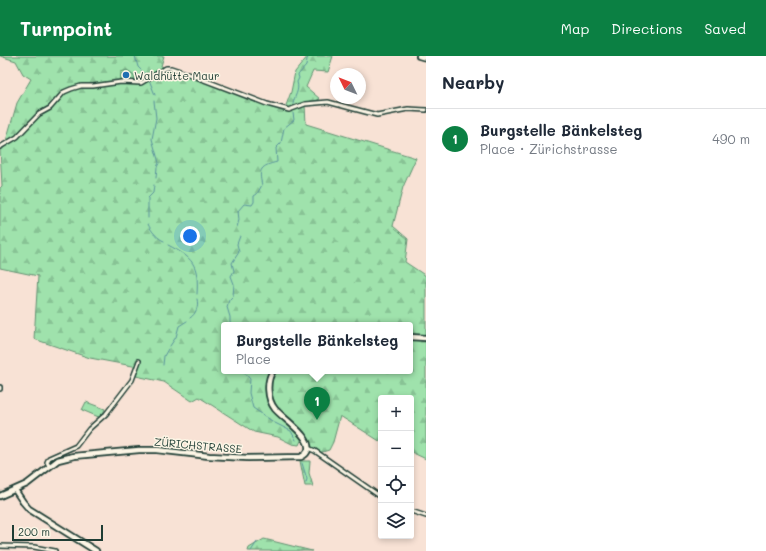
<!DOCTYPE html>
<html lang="en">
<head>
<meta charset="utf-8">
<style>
  :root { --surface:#fff; --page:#f2f2f3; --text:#1f2937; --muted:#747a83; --line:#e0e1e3; --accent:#0b8043 }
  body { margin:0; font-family:Mali,sans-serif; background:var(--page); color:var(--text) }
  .controls { position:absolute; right:12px; bottom:12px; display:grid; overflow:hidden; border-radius:4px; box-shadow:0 2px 6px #0003 }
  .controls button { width:36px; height:36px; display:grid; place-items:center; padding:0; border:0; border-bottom:1px solid var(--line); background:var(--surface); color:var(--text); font:20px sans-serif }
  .compass { position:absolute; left:330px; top:12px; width:36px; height:36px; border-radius:50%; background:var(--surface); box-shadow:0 2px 6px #0003; rotate:313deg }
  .scale { position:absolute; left:12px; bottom:10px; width:91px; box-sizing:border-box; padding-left:4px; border:2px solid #1f3d34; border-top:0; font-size:11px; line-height:14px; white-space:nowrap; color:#1f3d34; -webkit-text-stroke:3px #fcf5e5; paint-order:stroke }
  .you { position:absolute; left:190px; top:180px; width:14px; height:14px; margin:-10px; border:3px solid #fff; border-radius:50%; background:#1a73e8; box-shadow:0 0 0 6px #1a73e833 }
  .badge { display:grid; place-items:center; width:26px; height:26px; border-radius:50%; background:var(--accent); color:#fff; font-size:13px; font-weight:700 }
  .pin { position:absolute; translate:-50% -33px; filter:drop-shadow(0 1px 2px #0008) }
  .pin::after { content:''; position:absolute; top:21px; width:14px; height:12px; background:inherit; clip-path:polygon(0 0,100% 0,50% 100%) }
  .popup { position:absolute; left:221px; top:266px; width:192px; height:52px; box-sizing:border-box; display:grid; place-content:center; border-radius:4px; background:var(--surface); filter:drop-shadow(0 1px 3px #0005); font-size:13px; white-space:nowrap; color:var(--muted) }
  .popup b { font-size:15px; color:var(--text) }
  .popup::after { content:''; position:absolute; left:50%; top:100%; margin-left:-8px; border:8px solid transparent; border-top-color:var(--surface) }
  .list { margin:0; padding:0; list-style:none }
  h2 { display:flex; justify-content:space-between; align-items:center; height:52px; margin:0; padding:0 16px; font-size:17px }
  h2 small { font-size:13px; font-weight:400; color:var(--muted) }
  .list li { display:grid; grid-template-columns:26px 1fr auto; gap:12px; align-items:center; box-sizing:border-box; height:60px; padding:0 16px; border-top:1px solid var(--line) }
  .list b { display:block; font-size:15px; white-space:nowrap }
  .list p { margin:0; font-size:13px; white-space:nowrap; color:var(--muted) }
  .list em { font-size:13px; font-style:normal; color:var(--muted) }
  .icon { flex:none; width:22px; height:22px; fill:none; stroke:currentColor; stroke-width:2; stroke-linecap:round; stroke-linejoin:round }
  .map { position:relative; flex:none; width:426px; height:495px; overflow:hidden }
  header { display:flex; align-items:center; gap:24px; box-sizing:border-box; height:56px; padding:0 20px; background:var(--accent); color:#fff }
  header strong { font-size:19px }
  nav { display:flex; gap:22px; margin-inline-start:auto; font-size:14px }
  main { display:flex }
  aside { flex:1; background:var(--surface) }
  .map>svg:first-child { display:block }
  .grass { fill:url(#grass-dots); stroke:#5f9070 }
  .forest { fill:url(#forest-firs); stroke:#5f9070; fill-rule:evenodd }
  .garden { fill:#9fe2ac; stroke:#5f9070 }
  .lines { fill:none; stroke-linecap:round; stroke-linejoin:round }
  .stream { stroke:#5a939c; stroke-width:1 }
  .street-casing { stroke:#1f3d34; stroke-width:6 }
  .secondary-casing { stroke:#1f3d34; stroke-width:8 }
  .street { stroke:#fcf5e5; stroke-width:3 }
  .secondary { stroke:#fcf5e5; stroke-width:4.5 }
  .poi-dot { fill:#1f6fb2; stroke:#fcf5e5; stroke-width:1.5 }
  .labels { text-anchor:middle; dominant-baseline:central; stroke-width:3; stroke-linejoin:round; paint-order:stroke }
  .poi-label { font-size:11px; fill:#1f3d34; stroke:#fcf5e5; text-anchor:start }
  .street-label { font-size:11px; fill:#1f3d34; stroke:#fcf5e5 }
</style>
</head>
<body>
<header>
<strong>Turnpoint</strong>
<nav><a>Map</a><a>Directions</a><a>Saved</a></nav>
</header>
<main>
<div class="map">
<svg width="426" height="495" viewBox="0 0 426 495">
  <defs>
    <pattern id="grass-dots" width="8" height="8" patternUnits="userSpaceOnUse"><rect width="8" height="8" fill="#9fe2ac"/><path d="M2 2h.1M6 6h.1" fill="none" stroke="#88c395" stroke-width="1.8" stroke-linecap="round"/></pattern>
    <pattern id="forest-firs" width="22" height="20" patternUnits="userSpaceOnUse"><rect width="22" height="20" fill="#9fe2ac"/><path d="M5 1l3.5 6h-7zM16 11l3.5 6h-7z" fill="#88c395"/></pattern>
  </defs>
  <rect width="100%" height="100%" fill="#f8e2d5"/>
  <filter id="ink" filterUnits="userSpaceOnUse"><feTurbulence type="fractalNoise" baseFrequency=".025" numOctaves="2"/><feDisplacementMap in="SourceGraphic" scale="8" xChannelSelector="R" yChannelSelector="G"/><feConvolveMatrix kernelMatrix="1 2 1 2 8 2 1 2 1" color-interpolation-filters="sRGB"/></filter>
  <g filter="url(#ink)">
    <path class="grass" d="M127,14L133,18L137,29L127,27L120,28V16Z"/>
    <g class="forest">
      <path d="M0,0H164L161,10L284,55L291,36L295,16L308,0H333L328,16L313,15L306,31L320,43L305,49L306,68L416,102L403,131L393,170L408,183L405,206L426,220V403L411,396V342H381V386L340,360L333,386L329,394L319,397L313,393L303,380L299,389L292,388L278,381L254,376L199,341L192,345L164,326L136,320L138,311L90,302L34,283L38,220L0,212V132L2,130L0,93L4,92L17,47L31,23L23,18L16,5ZM127,14L133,18L137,29L127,27H120L121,16ZM224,269H410V315H224Z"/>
      <path d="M300,405H310L309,417L313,430H305Z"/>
      <path d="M264,483L312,495H248L249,492Z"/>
    </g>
    <path class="garden" d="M86,346L105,353L101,362L82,354Z"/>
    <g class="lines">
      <g class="stream">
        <path d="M135,0L138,11L147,20"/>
        <path d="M150,26L155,39"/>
        <path d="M154,45L156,62L152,83L159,107L157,111L156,122"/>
        <path d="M293,48C294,40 300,35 297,26L299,22L298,19L306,10L307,3L310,0"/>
        <path d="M148,162V142L153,137L154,129"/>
        <path d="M148,168C151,175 158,183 164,185"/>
        <path d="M237,171L239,164L238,155L244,148L252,149L254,146V140L257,138L262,129C258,113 261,110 277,106L276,92L281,87L284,72L294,64L293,57"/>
        <path d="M168,189C193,202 199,208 197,238"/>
        <path d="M190,262C196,258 199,250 197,243"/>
        <path d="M231,269L230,267V261L227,251L229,244L233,240L234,228L231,220L234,215L232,207L239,196L237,188L240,180"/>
        <path d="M170,290L176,281L179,270L187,265"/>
        <path d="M163,309L164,300L168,293"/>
        <path d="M243,315L250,323L249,337L253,352L275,367L291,375L296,384"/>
        <path d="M302,407L307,423L306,427"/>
        <path d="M251,495L257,486"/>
      </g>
      <g class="street-casing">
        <g id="street">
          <path d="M0,91L17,81L39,58L50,52L64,36L71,33L81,30H93L121,26L141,27L166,12H171L183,16L267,48L289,54L305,48L328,46L377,59L408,53L426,54"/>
          <path d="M0,333V331"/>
          <path d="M308,392L315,395L381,441"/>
          <path d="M49,410L47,406L49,402L76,390L89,373L106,358L132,324L139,305"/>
          <path d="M411,455L426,460"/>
          <path d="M0,490L34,491L55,495"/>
        </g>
      </g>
      <g class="secondary-casing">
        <g id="secondary">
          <path d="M419,0L426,2"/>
          <path d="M410,281L426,282"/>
          <path d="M15,434L23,446L29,453L96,495"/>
          <path d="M0,440L27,428L58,404L74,400L139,394H157L209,400L248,402L301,401C325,389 283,363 275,353C267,343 266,325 273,315"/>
        </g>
      </g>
      <use href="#street" class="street"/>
      <use href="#secondary" class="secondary"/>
    </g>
  </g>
  <circle class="poi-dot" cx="126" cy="19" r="4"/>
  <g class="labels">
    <g class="poi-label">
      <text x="134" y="19">Waldhütte Maur</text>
    </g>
    <g class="street-label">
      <text transform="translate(198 389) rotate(5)">ZÜRICHSTRASSE</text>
    </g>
  </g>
</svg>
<div class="controls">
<button>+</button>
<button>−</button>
<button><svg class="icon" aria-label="locate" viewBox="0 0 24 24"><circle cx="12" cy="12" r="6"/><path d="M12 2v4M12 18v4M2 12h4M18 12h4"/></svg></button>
<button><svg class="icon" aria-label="layers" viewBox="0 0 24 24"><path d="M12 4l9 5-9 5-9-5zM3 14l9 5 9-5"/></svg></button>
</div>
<svg class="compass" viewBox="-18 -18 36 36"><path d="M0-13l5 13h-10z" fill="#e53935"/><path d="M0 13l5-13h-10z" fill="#747a83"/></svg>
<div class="scale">200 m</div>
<div class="you"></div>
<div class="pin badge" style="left:317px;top:364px">1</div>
<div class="popup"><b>Burgstelle Bänkelsteg</b>Place</div>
</div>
<aside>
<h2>Nearby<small></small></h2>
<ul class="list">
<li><span class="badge">1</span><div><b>Burgstelle Bänkelsteg</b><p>Place · Zürichstrasse</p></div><em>490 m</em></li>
</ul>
</aside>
</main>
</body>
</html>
